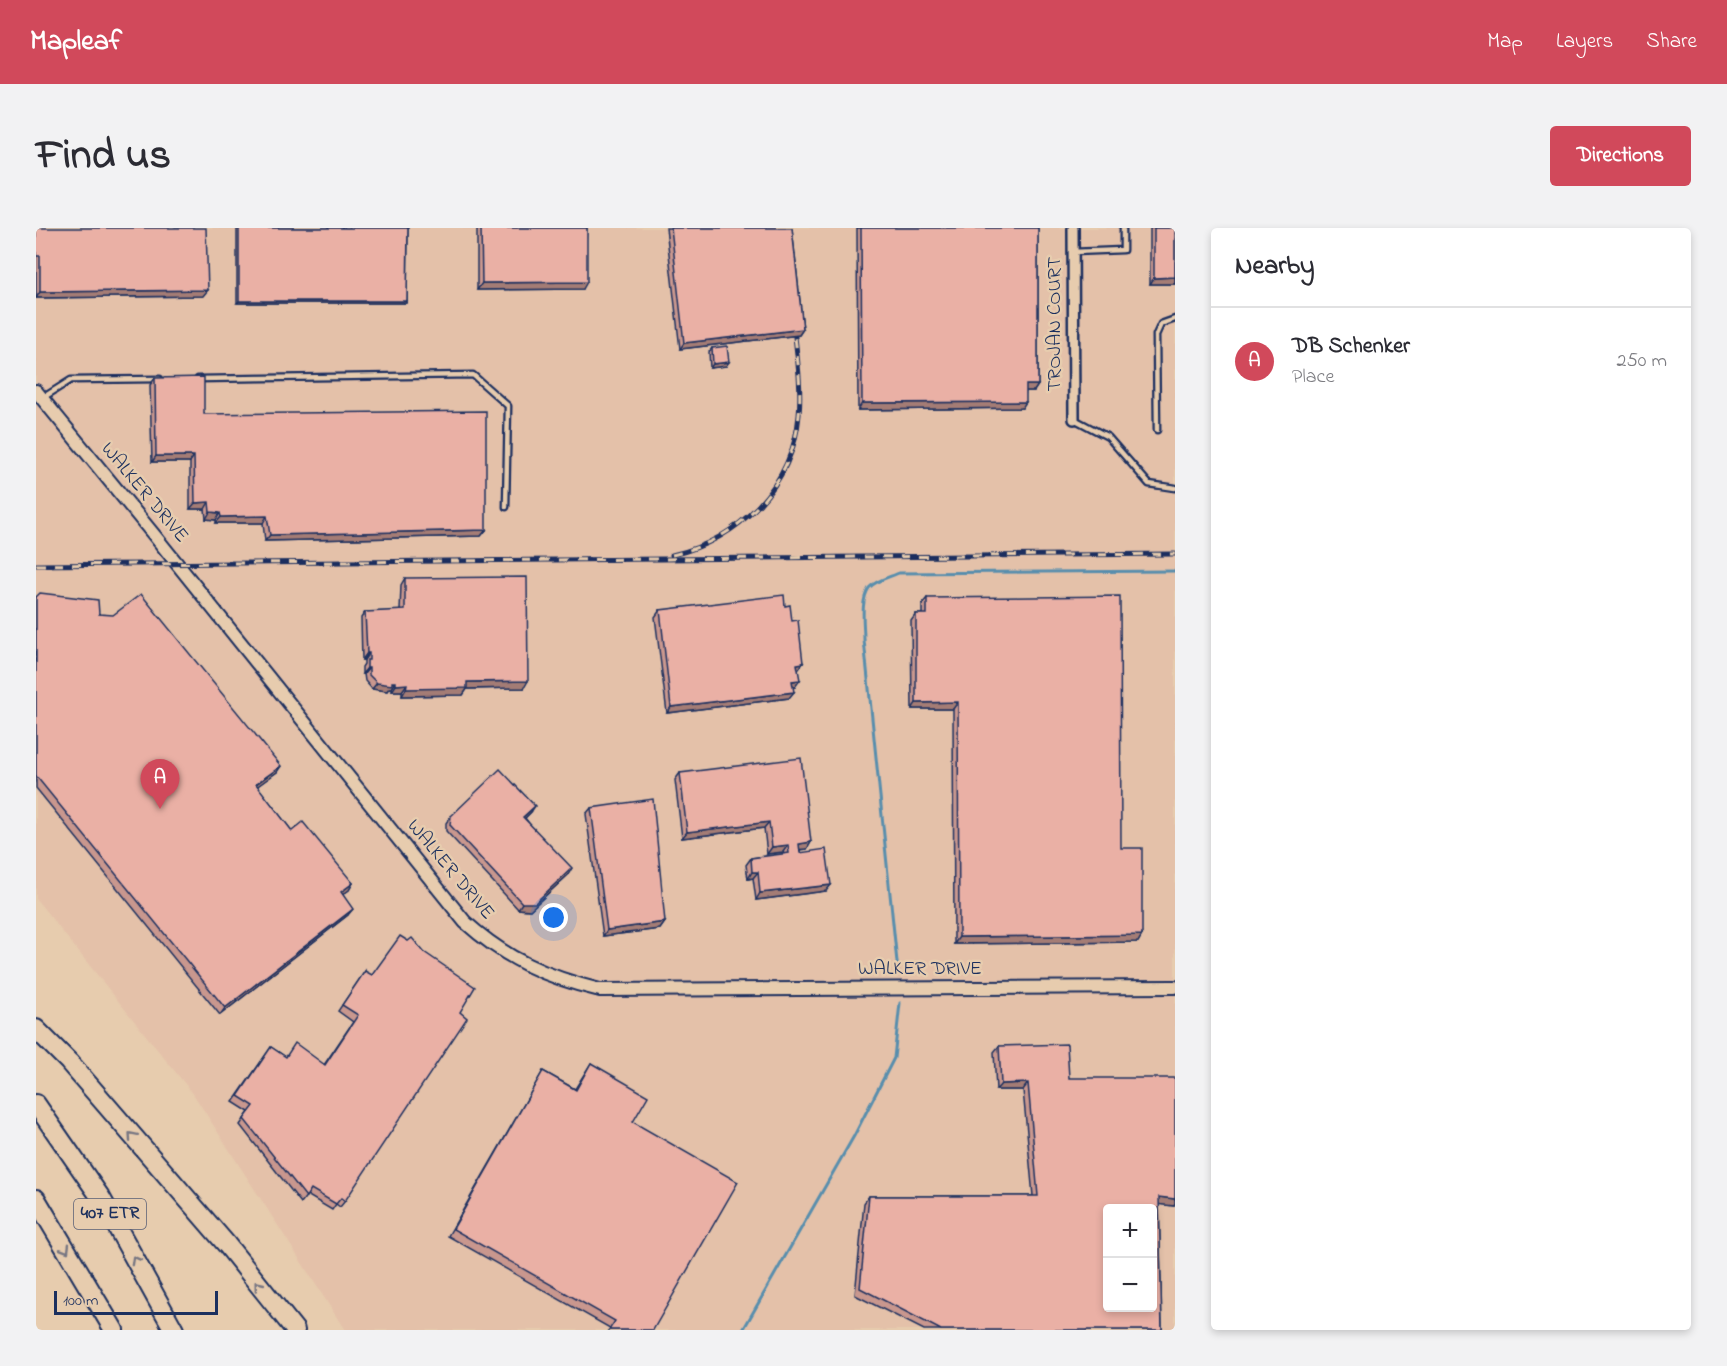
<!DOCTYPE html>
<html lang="en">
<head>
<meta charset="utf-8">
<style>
  :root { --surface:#fff; --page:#f2f2f3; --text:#2b2b33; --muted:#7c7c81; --line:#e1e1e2; --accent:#d1495b }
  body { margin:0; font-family:"Indie Flower",sans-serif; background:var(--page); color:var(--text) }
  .controls { position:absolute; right:18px; bottom:18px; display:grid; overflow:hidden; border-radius:6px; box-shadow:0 3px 9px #0003 }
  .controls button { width:54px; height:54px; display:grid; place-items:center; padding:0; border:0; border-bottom:2px solid var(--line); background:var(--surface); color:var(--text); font:30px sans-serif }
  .scale { position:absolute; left:18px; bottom:15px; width:164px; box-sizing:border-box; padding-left:6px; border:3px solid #1b2f5e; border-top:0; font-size:16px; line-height:21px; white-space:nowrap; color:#1b2f5e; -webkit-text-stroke:4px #e7ccae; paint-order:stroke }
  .you { position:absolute; left:518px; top:690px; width:21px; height:21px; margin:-15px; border:4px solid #fff; border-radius:50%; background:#1a73e8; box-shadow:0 0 0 9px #1a73e833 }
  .badge { display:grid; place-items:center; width:39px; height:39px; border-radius:50%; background:var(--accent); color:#fff; font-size:20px; font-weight:700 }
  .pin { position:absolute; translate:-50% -50px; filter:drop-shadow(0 2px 3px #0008) }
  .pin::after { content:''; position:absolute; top:32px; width:21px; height:18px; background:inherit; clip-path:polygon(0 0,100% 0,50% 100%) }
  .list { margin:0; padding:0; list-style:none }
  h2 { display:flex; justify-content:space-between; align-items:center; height:78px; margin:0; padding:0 24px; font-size:26px }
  h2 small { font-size:20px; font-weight:400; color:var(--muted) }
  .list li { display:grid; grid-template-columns:39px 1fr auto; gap:18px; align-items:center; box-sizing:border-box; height:108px; padding:0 24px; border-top:2px solid var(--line) }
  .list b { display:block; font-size:22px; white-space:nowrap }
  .list p { margin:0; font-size:20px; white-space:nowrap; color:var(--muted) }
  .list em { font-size:20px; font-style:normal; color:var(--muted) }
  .map { position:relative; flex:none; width:1139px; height:1102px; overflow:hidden; border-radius:6px }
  header { display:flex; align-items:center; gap:36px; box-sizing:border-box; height:84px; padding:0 30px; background:var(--accent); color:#fff }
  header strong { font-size:28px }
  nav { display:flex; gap:33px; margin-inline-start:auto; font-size:21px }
  .intro { display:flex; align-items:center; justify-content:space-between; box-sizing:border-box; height:144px; padding:0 36px }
  h1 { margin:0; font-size:42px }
  .button { padding:15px 27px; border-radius:6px; background:var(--accent); color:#fff; font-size:21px; font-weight:700 }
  main { display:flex; gap:36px; padding:0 36px }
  aside { flex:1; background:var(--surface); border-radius:6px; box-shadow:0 3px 9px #0003 }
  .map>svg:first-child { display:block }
  .built { fill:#e4c1a9; fill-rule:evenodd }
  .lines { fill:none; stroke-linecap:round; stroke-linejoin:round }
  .stream { stroke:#598ead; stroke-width:3 }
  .service-casing { stroke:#1b2f5e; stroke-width:9 }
  .minor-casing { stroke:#1b2f5e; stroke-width:14 }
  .tertiary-casing { stroke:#1b2f5e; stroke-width:16 }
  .motorway-casing { stroke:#1b2f5e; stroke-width:22 }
  .service { stroke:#e7ccae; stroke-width:4.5 }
  .minor { stroke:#e7ccae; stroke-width:9 }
  .tertiary { stroke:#e7ccae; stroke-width:12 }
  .motorway { stroke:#e7ccae; stroke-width:18 }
  .rail-casing { stroke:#1b2f5e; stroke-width:5 }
  .rail { stroke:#e7ccae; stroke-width:3; stroke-dasharray:9; stroke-linecap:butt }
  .wall { fill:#c9978e; stroke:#1b2f5e; stroke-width:1.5 }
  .shaded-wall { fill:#a47b74; stroke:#1b2f5e; stroke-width:1.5 }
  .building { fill:#eab0a5; stroke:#1b2f5e; stroke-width:1.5; fill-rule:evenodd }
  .oneway { stroke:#777682 }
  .labels { text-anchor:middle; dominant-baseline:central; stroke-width:5; stroke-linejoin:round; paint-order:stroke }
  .shield { fill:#e7ccae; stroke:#585e76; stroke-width:1.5 }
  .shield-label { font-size:18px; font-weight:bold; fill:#1b2f5e }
  .street-label { font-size:20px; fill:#1b2f5e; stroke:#e7ccae }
</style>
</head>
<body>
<header>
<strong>Mapleaf</strong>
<nav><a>Map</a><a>Layers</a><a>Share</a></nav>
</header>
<div class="intro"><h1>Find us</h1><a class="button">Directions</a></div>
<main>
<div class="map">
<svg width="1139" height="1102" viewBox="0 0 1139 1102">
  <rect width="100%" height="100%" fill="#e7ccae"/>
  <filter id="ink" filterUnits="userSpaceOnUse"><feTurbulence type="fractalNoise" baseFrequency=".0167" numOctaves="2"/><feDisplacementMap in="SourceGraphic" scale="12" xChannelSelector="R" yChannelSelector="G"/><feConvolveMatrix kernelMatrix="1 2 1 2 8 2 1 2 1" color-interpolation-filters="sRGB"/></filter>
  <g filter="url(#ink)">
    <path class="built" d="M0,0H1139V1102H309L158,867L0,671ZM1072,980H1116V1080H1072Z"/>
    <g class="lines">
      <g class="stream">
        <path d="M862,744L828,412C828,396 824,373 833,360C840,352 854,349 863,345L1139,343"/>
        <path d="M707,1102L818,908L858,830L864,775"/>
      </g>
      <g class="service-casing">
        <g id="service">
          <path d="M1037,24L1087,22V0"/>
          <path d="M162,151L437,147L472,178L470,279"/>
          <path d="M8,169L35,152L124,151"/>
          <path d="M1038,191L1072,209L1113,256L1139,260"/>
          <path d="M1121,202L1120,107L1125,96L1139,91"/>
        </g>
      </g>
      <g class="minor-casing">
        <path id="minor" d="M1037,0L1038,191"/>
      </g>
      <g class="tertiary-casing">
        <path id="tertiary" d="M0,163L118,307L429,694C470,731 510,749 564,762L1139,759"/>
      </g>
      <g class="motorway-casing">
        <g id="motorway">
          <path d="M0,801L33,834L191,1017L259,1102"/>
          <path d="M0,876L65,970L138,1102"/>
          <path d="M0,971L78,1102"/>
        </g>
      </g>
      <use href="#service" class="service"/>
      <use href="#minor" class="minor"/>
      <use href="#tertiary" class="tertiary"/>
      <use href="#motorway" class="motorway"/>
      <g class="rail-casing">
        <g id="rail">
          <path d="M636,327C703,312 757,257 763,187C766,155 760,122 757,90"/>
          <path d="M0,337L1139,326"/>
        </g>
      </g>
      <use href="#rail" class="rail"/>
    </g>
    <g class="wall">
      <path d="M0,0L167,68L0,70Z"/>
      <path d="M201,0H372L371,73L370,75H201Z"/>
      <path d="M441,0H551L547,61L441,62Z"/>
      <path d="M630,0H756L767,101L763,107L644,121Z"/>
      <path d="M821,0H1002V157L998,163H990L986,180L822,182Z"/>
      <rect x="1114" y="0" width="25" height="56"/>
      <path d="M676,120L690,138L674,140L673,124Z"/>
      <path d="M119,150L168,186L450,302L445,308L229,313L227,295H180V292L170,291L169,281H154V234H116L114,157Z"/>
      <path d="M369,350L488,460L431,461L427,467L366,468V463H356V460H353L351,463L336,461L329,453L328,446H326V439L328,436V432H326L325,390L329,384L364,383L365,357Z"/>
      <path d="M0,369L63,386L241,544L221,558L256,603L317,655L313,662L307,666L312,687L184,787L0,560Z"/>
      <path d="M891,370L1085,620L1106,707L1102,714L918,716L917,481H876L875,393L880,386H886V376Z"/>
      <path d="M749,378L756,393L767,435L762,441L759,459H757L753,470L631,485L619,389L624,382Z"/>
      <path d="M644,545L775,614L771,621L764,622V625L790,663L720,672L717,650L712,651L710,637L715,630L748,626L747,624L731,626L728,600L646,610L639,552Z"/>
      <path d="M555,580L629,694L624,701L567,708L550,586Z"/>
      <path d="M495,584L489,590L532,647L494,682L482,681L410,603V595L415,588Z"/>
      <path d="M329,743L309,973L304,979L300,976L296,982L271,967L265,975L204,897L213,884L197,874L235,819L250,829L288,837L317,794L302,783Z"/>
      <path d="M963,818L1033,850L1138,978L1123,976L1126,1102H888L819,1067L828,975L833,968H997L987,862H960L958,824Z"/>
      <path d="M555,835L597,894L617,1102H573L574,1100L412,1008L507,843L539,861Z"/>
    </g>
    <g class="shaded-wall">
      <path d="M1139,49V56H1114L1118,50Z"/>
      <path d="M551,54L547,61L441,62L446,55Z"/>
      <path d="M172,62L167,68L0,70L4,64Z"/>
      <path d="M203,73H371L370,75H201Z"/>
      <path d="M767,101L763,107L644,121L648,115Z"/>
      <path d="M693,134L690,138L674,140L677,136Z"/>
      <path d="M990,157H1002L998,163H985Z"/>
      <path d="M990,174L986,180L822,182L826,175Z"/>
      <path d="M120,228H158L154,234H116Z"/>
      <path d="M173,274L169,281H154L159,275Z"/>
      <path d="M174,284L184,285L180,292L170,291Z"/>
      <path d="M231,288L227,295H180L185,289Z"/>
      <path d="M450,302L445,308L229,313L234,307Z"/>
      <path d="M331,425H333L328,432H326Z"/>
      <path d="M767,435L763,441L757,442L761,436Z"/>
      <path d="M331,440H333L328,446H326Z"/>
      <path d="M764,452L759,459L752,460L756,453Z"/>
      <path d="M492,453L488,460L431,461L427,467L366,468L370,461L431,454Z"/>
      <path d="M360,454L356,460H353L351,463L336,461L341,455Z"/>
      <path d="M371,456L366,463H356L360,457Z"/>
      <path d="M758,464L753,470L631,485L635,479Z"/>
      <path d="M922,474L917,481H876L880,475Z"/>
      <path d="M245,538L241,544L215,563L220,556Z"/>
      <path d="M499,578L495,584L483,596L487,589Z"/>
      <path d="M733,594L728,600L646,610L651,604Z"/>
      <path d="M775,614L771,621L758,622L763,616Z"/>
      <path d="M752,617L747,624L731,626L736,619Z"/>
      <path d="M536,640L532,647L494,682L482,681L486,675Z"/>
      <path d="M716,644H722L717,650L712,651Z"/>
      <path d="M317,655L313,662L301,671L305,664Z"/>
      <path d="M795,657L790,663L720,672L724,665Z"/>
      <path d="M317,681L312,687L184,787L189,780Z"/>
      <path d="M629,694L624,701L567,708L571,702Z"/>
      <path d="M1106,707L1102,714L918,716L923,709Z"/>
      <path d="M992,855L987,862H960L965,856Z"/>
      <path d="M1123,969L1139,971V976L1138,978L1118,976Z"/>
    </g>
    <g class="building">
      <path d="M0,0H170L172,62L4,64V28H0Z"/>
      <path d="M203,0H372L371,73H203Z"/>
      <path d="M445,0H551V54L446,55Z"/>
      <path d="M635,0H756L767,101L648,115Z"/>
      <path d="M825,0H1002V157H990V174L826,175Z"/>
      <path d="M1118,0H1139V49L1118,50Z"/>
      <path d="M691,118L693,134L677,136L676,120Z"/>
      <path d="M168,149V186L450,183V302L234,307L231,288L185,289L184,285L174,284L173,274L159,275L158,228H120L119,150Z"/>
      <path d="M491,349L492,453L431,454V460L370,461L371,456L360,457V454H356V457L341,455L333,447V440H331V432H333V425H331L329,384L369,382V350Z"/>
      <path d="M4,365L62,372L63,386L77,387L105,366L245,538L220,556L256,603L267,594L317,655L305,664L317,681L189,780L0,548V369Z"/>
      <path d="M748,367L749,378L754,377L756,393L762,392L767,435L761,436L764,452L756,453L758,464L635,479L624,382Z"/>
      <path d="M1084,368L1085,620H1106V707L923,709L922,474L880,475V386H891V370Z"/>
      <path d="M765,530L775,614L763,616L764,625L790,621L795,657L724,665L722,644H716L715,630L753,625L752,617L736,619L733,594L651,604L644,545Z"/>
      <path d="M464,541L499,578L487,589L536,640L499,675H486L414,597L415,588Z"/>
      <path d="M617,571L629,694L571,702L555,580Z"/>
      <path d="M364,708L372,713L376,710L388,724L439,759L424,784L431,790L309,973L305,970L300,976L275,961L270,969L208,891L218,878L202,868L235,819L250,829L259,815L289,837L322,787L306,777L329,743L336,747Z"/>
      <path d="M1031,816L1033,850H1139V971L1123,969L1126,1102H905L824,1060L833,968H1002L992,855L965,856L963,818ZM1071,981H1116V1080H1071Z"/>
      <path d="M555,835L612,868L597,894L702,954L617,1102H573L579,1093L417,1001L507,843L540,862Z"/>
    </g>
    <defs><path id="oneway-chevron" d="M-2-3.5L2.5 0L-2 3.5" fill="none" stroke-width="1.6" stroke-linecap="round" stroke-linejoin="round" transform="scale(1.5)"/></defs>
    <g class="oneway">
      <use href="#oneway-chevron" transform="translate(96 908) rotate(-131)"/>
      <use href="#oneway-chevron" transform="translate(30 1021) rotate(59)"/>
      <use href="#oneway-chevron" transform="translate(99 1032) rotate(-119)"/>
      <use href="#oneway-chevron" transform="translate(222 1057) rotate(-129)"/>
    </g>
  </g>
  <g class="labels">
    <rect class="shield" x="38" y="971" width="72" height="30" rx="4.5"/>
    <g class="shield-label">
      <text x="74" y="986">407 ETR</text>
    </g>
    <g class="street-label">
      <text transform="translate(1019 96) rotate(-90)">TROJAN COURT</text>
      <text transform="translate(108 265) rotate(50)">WALKER DRIVE</text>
      <text transform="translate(414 642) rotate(50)">WALKER DRIVE</text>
      <text x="884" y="741">WALKER DRIVE</text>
    </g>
  </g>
</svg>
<div class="controls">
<button>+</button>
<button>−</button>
</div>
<div class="scale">100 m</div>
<div class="you"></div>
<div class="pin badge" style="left:124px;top:581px">A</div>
</div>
<aside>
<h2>Nearby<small></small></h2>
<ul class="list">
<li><span class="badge">A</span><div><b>DB Schenker</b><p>Place</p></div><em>250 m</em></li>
</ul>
</aside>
</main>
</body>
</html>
